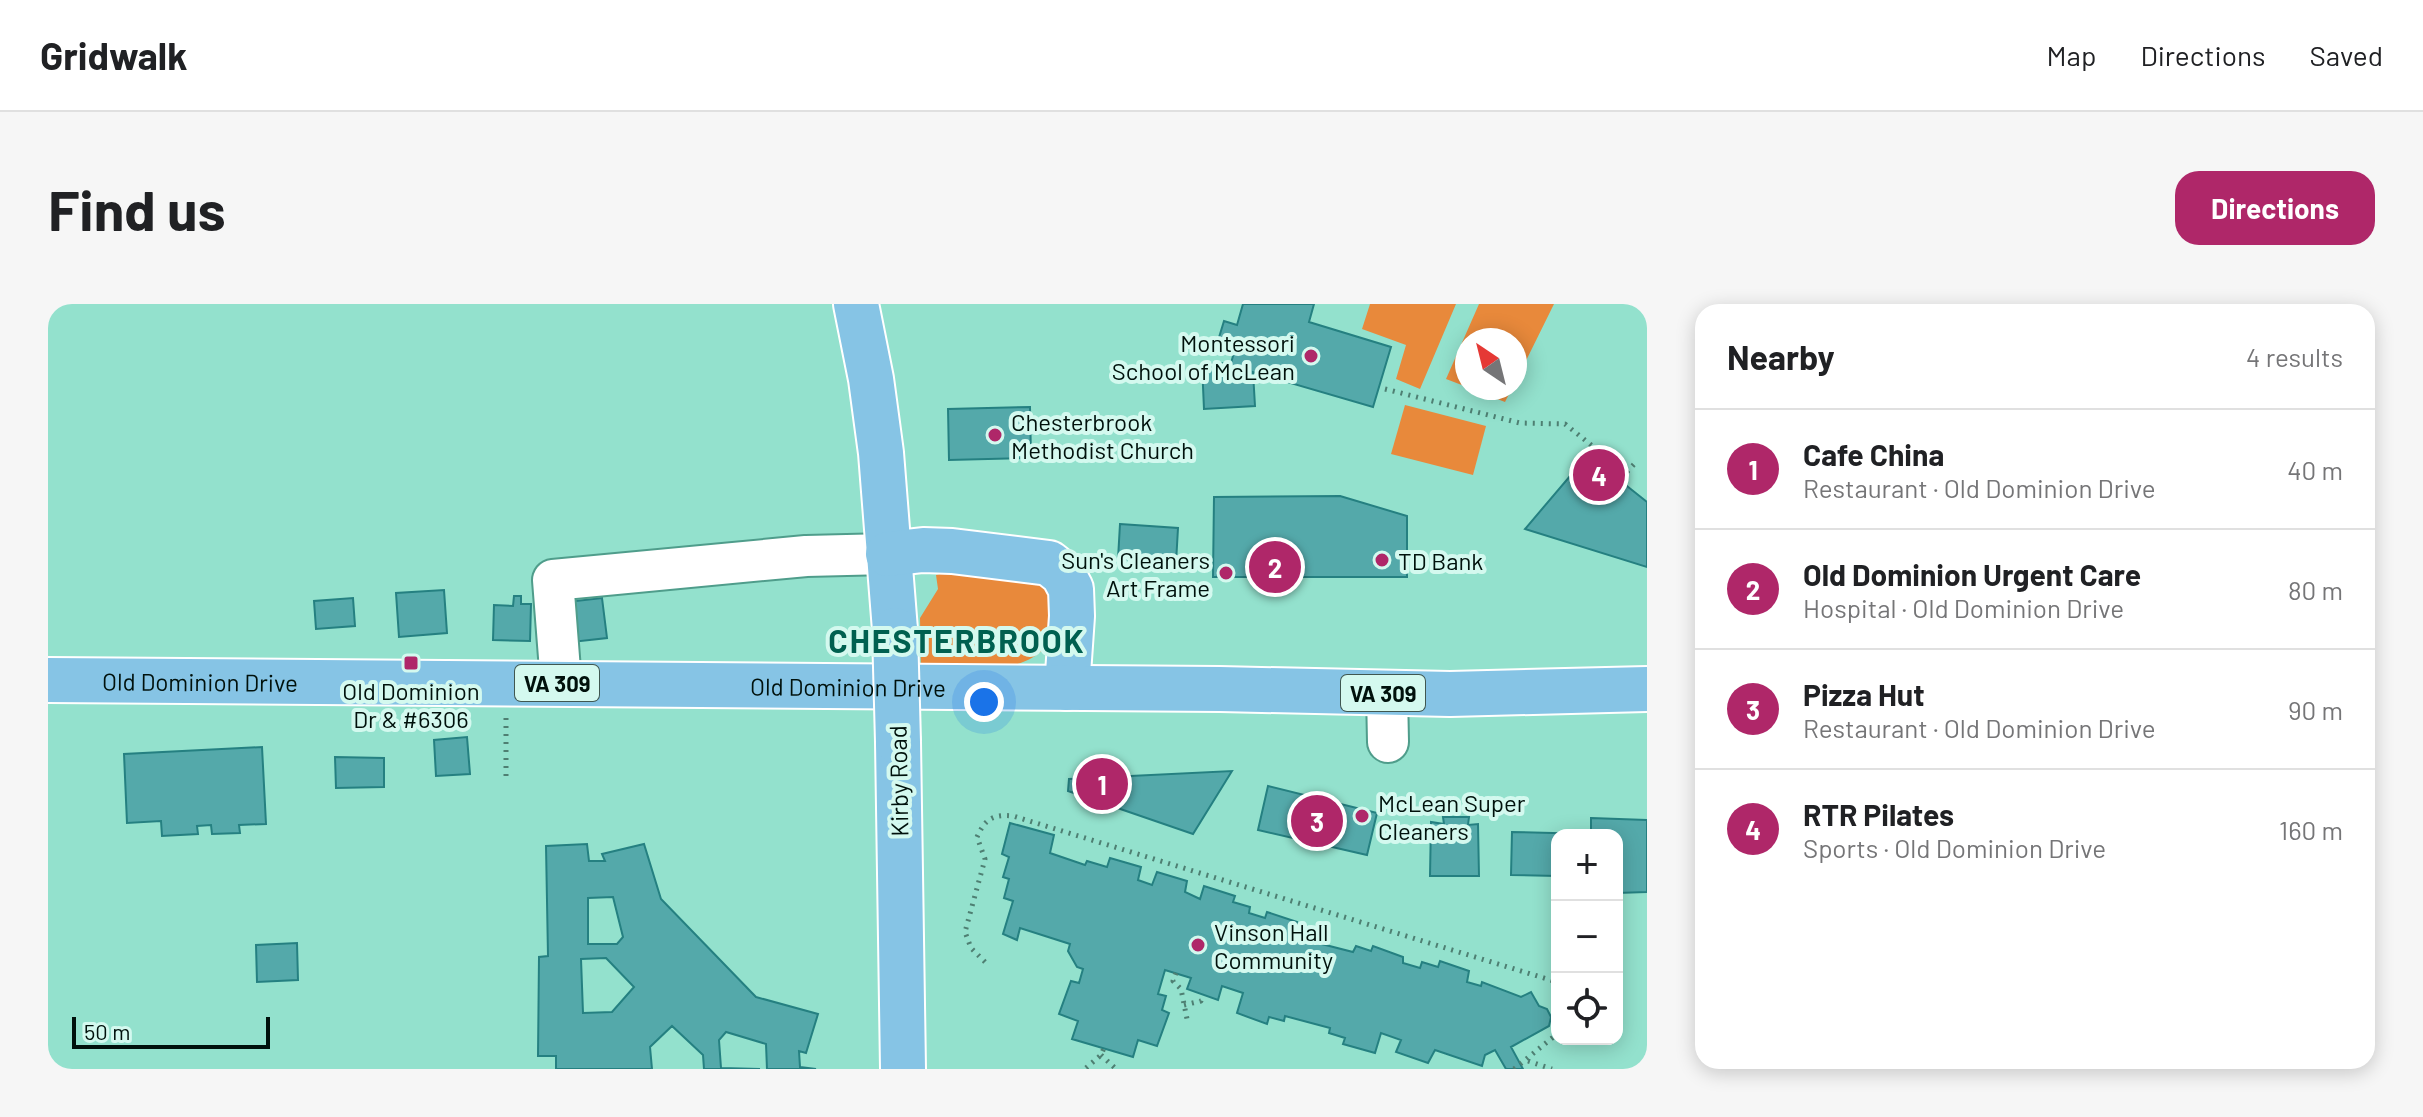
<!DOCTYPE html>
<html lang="en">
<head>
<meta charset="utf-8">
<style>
  :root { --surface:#fff; --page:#f6f6f6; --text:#202124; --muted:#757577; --line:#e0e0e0; --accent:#af2769 }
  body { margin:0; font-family:Barlow,sans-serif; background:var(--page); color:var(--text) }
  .controls { position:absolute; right:24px; bottom:24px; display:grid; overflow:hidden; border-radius:16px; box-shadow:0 4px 20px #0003 }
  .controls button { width:72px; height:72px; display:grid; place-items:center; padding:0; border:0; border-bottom:2px solid var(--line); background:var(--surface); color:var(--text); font:40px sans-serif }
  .compass { position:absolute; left:1407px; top:24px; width:72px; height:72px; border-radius:50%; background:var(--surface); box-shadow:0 4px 20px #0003; rotate:325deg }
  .scale { position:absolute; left:24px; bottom:20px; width:198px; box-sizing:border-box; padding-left:8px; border:4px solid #00110c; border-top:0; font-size:22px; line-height:28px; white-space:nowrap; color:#00110c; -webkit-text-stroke:6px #d4f9ef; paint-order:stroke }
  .you { position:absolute; left:936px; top:398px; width:28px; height:28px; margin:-20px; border:6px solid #fff; border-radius:50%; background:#1a73e8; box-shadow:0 0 0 12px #1a73e833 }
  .badge { display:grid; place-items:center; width:52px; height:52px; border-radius:50%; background:var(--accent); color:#fff; font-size:26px; font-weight:700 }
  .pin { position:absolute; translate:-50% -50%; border:4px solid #fff; box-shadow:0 2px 8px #0006 }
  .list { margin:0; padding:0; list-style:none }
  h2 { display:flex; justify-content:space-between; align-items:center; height:104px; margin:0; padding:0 32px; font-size:34px }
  h2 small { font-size:26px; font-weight:400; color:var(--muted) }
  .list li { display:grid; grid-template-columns:52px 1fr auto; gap:24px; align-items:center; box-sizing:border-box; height:120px; padding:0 32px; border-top:2px solid var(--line) }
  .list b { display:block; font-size:30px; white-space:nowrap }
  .list p { margin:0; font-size:26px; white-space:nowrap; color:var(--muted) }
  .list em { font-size:26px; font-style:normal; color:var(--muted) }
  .icon { flex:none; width:44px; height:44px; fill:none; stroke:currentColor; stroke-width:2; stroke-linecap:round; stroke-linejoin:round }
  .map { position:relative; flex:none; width:1599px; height:765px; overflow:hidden; border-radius:24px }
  header { display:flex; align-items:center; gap:48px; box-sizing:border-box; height:112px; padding:0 40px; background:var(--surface); border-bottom:2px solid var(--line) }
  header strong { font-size:38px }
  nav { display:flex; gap:44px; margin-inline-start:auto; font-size:28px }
  .intro { display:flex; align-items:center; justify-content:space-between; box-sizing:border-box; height:192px; padding:0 48px }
  h1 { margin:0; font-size:56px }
  .button { padding:20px 36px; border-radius:24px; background:var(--accent); color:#fff; font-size:28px; font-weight:700 }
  main { display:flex; gap:48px; padding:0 48px }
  aside { flex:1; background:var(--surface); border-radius:24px; box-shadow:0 4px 20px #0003 }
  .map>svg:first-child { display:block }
  .green { fill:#e8893b }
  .building { fill:#54a9aa; stroke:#258081; stroke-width:2; fill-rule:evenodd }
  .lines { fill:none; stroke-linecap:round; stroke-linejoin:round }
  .minor-casing { stroke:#4f9d8b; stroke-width:44 }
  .major-casing { stroke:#fff; stroke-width:48 }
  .path { stroke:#4e7f72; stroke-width:5; stroke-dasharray:2 6; stroke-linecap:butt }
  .minor { stroke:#fff; stroke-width:40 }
  .major { stroke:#86c4e5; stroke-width:44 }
  .major-bridge-casing { stroke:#fff; stroke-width:48; stroke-linecap:butt }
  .major-bridge { stroke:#86c4e5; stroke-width:44 }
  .poi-dot { fill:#af2769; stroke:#d4f9ef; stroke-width:3 }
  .labels { text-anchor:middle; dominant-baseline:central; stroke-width:8; stroke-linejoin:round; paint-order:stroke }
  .shield { fill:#d4f9ef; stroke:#405750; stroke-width:2 }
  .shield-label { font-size:22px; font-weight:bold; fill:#00110c }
  .poi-label { font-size:24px; fill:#00110c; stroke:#d4f9ef; text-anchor:start }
  .street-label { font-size:24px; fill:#00110c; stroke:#d4f9ef }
  .district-label { font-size:32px; font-weight:bold; letter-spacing:2px; fill:#006050; stroke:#d4f9ef }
</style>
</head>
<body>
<header>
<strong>Gridwalk</strong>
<nav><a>Map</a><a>Directions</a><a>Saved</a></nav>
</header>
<div class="intro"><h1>Find us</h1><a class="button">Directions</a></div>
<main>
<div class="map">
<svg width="1599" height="765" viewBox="0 0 1599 765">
  <rect width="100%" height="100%" fill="#93e1cd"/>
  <g class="green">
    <path d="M1322,0H1408L1372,85L1348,75L1358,41L1314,25Z"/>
    <path d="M1431,0H1506L1467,79V36H1419V83L1398,75Z"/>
    <path d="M1421,84H1464L1457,98Z"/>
    <path d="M1357,101L1438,122L1425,171L1343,150Z"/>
    <path d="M905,266L993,275L1003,294L998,342C974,373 909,365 873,366L872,314L890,285L888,271Z"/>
  </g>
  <g class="building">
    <path d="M1195,0H1266L1261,18L1343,43L1325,103L1205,68L1207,102L1156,105L1154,60L1183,59L1187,45L1169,40L1176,17L1189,21Z"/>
    <path d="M982,103L983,154L901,156L900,105Z"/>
    <path d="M1540,151L1599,198V263L1477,225Z"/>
    <path d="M1292,192L1359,212V273H1165L1166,193Z"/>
    <path d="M1072,220L1130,224L1128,259L1070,255Z"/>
    <path d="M396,286L399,329L351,333L348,289Z"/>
    <path d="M466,292H473V300H483L482,337L445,336L446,301L465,302Z"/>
    <path d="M305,294L307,322L268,325L266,297Z"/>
    <path d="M554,294L559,334L524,338L519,298Z"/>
    <path d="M419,433L422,470L388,472L386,436Z"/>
    <path d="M214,443L218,520L191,521L192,529L164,530L163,521L149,522L150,530L114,532L113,517L79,519L76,450Z"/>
    <path d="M287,453L336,454V483L288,484Z"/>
    <path d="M1184,467L1145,530L1020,487L1021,475Z"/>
    <path d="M1220,482L1329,509L1319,551L1210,526Z"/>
    <path d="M1395,513H1421L1420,521L1430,520L1431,572H1382L1383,518L1396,520Z"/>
    <path d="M1543,514L1599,516V588L1569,589V531H1509V572L1463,571L1464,528L1543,530Z"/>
    <path d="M962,519L1006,531L1002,549L1037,561L1039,557L1059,563L1062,554L1093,563L1090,576L1104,581L1109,568L1139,577L1137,588L1152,595L1156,582L1187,592L1185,598L1202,603L1201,609L1217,614L1219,608L1249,618L1248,625L1265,630L1262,637L1305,648L1308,642L1323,647L1325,642L1355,653V659L1372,664L1374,658L1390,663L1392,657L1421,667L1419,678L1433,682L1434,678L1473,693L1483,688L1491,702L1499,705L1503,713L1501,722L1463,743L1475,765H1458L1447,746L1437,751L1434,762L1387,746L1380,759L1348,748L1353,736L1333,729L1327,749L1295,740L1297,734L1281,729L1282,724L1237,712L1236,717L1221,713L1219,720L1189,709L1195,689L1174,682L1170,696L1139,685L1143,674L1117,666L1110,690L1118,692L1114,706L1121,709L1109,742L1090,736L1085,753L1024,735L1030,717L1011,710L1023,677L1031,679L1035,665L1029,663L1020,647L1022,640L972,624L969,636L955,630L965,597L956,594L961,575L955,573L961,553L954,550Z"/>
    <path d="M539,540L541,557H557L554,550L596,540L613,595L708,693L770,710L758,749L751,747L752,763L768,765H719L718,740L678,728L671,736L673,764L712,765H656L655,751L624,722L602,743L604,765H508V752H490L491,653L500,652L498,542ZM565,593L575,633L569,640H540V594ZM558,654L586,683L564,708L535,709L533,655Z"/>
    <path d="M249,639L250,676L209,678L208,641Z"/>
  </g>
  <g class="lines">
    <g class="minor-casing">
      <g id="minor">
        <path d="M513,379L505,276L758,252L840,250"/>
        <path d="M1339,389L1340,438"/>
      </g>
    </g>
    <g class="major-casing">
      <g id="major">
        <path d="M808,0L823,75L833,149L847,326"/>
        <path d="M840,250L875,246L904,247L1001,259L1015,270L1023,285L1024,312L1019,384"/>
        <path id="s1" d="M0,376L1172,385L1402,390L1599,385"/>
        <path d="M850,438L855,765"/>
      </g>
    </g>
    <g class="path">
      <path d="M1337,85L1472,119L1517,120L1578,169L1588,158"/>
      <path d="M458,414V472"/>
      <path d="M937,658L923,644L917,628L937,555L929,533C937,515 945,510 965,512L1509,678"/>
      <path d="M1128,669L1125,677L1133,685L1140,720"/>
      <path d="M1136,701L1153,697L1155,691"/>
      <path d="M1053,751L1068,765"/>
      <path d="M1480,757L1504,765"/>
      <path d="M1038,764L1053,751L1056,744"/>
      <path d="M1466,765L1509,730"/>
    </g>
    <use href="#minor" class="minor"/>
    <use href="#major" class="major"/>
    <g class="major-bridge-casing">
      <path id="major-bridge" d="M847,326L850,438"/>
    </g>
    <use href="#major-bridge" class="major-bridge"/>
  </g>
  <g class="poi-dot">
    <circle cx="1263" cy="52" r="8"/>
    <circle cx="947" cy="131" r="8"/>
    <circle cx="1334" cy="256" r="8"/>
    <circle cx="1178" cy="269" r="8"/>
    <rect x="355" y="351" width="16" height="16" rx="4"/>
    <circle cx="1314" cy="512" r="8"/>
    <circle cx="1150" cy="641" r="8"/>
  </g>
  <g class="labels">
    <g class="shield">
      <rect x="467" y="361" width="84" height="36" rx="6"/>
      <rect x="1293" y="371" width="84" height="36" rx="6"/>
    </g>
    <g class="shield-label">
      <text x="509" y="379">VA 309</text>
      <text x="1335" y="389">VA 309</text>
    </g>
    <g class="poi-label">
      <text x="1247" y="38" text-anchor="end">Montessori<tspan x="1247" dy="28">School of McLean</tspan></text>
      <text x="963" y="117">Chesterbrook<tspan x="963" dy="28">Methodist Church</tspan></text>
      <text x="1162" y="255" text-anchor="end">Sun's Cleaners<tspan x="1162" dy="28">Art Frame</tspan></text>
      <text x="1350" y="256">TD Bank</text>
      <text x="363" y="386" text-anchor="middle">Old Dominion<tspan x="363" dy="28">Dr &amp; #6306</tspan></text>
      <text x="1330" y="498">McLean Super<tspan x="1330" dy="28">Cleaners</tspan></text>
      <text x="1166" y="627">Vinson Hall<tspan x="1166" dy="28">Community</tspan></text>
    </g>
    <g class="street-label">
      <text stroke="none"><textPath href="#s1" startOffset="152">Old Dominion Drive</textPath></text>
      <text stroke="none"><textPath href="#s1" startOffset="800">Old Dominion Drive</textPath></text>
      <text transform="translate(850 477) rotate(-91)">Kirby Road</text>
    </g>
    <g class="district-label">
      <text x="909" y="336">CHESTERBROOK</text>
    </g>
  </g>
</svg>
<div class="controls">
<button>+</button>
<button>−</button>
<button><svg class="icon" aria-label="locate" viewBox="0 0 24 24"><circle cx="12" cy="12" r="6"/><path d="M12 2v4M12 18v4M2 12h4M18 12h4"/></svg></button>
</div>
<svg class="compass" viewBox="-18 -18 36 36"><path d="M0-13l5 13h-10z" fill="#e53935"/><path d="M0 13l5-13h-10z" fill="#757577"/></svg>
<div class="scale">50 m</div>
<div class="you"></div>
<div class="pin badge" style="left:1054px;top:480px">1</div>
<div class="pin badge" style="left:1227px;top:263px">2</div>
<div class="pin badge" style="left:1269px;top:517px">3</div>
<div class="pin badge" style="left:1551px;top:171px">4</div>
</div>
<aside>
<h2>Nearby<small>4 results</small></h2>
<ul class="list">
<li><span class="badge">1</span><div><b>Cafe China</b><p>Restaurant · Old Dominion Drive</p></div><em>40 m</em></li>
<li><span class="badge">2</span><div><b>Old Dominion Urgent Care</b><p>Hospital · Old Dominion Drive</p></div><em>80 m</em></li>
<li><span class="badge">3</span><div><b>Pizza Hut</b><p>Restaurant · Old Dominion Drive</p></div><em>90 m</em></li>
<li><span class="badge">4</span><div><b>RTR Pilates</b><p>Sports · Old Dominion Drive</p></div><em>160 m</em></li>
</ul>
</aside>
</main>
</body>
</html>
